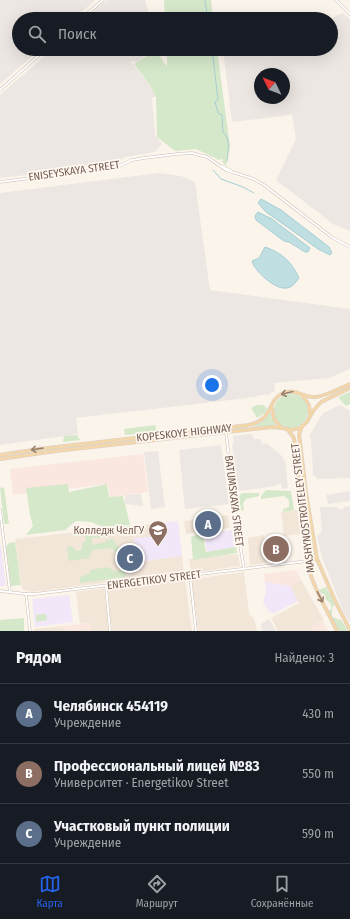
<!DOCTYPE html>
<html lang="ru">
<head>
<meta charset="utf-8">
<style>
  :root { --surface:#171b24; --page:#20242c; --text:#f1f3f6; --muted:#9ea1a6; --line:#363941; --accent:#2563eb }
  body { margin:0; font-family:"Fira Sans Condensed",sans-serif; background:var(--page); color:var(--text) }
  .compass { position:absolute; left:254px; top:68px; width:36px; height:36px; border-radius:50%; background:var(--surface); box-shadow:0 4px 16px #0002; rotate:313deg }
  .you { position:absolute; left:212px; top:385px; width:14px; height:14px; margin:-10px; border:3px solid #fff; border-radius:50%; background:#1a73e8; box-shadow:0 0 0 6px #1a73e833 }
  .badge { display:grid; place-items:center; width:26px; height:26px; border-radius:50%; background:var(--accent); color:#fff; font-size:13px; font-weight:700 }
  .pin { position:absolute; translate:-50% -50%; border:2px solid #fff; box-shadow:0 1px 4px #0006 }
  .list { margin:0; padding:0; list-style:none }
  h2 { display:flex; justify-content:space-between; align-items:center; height:52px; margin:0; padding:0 16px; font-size:17px }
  h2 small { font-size:13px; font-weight:400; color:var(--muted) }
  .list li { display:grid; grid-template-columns:26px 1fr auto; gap:12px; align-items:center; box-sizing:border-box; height:60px; padding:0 16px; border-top:1px solid var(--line) }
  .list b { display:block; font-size:15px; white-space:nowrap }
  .list p { margin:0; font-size:13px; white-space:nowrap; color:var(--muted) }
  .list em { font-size:13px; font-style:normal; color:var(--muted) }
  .icon { flex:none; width:22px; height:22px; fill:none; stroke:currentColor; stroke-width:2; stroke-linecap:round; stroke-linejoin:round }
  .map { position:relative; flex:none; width:350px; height:631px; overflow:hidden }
  .search { position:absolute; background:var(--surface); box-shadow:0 4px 16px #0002; left:12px; right:12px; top:12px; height:44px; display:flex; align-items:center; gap:10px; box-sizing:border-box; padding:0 14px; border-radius:22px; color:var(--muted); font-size:15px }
  .sheet { height:232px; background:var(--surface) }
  nav { display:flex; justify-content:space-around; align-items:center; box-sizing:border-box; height:56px; border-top:1px solid var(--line); background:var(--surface); font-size:11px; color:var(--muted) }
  nav a { display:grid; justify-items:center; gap:2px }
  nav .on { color:var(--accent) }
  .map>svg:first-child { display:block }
  .residential { fill:#f2e6d9 }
  .commercial { fill:#fae7e0 }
  .industrial { fill:#ede7e3; fill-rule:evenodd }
  .education { fill:#f1e7f8 }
  .green { fill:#d6e8ca }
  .water { fill:#c0dfe3; stroke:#a7ced4 }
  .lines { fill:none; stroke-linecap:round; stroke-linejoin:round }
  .stream { stroke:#a7ced4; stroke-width:1 }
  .minor-casing { stroke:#ccbdb1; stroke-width:3 }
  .major-casing { stroke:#d8d1ce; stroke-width:4 }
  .minor { stroke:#fff; stroke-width:2 }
  .major { stroke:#f3d6a9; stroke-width:3 }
  .oneway { stroke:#9a816b }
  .labels { text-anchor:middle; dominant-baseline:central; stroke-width:3.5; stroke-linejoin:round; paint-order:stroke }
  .street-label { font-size:11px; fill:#745c50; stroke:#fef8f1 }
  .education-label { font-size:11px; fill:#785e54; stroke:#fef8f1; text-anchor:end }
</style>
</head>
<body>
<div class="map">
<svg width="350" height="631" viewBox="0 0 350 631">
  <rect width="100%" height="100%" fill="#fbf4eb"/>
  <g class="residential">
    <path d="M297,510L301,534L284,536L281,512Z"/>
    <path d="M228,515L230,528L186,534L184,521Z"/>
    <path d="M159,523L160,536L137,562L182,556L184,573L31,592L22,589L15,539Z"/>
    <path d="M264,535L267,563L250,565L248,538Z"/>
    <path d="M238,554L240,566L191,573L189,559Z"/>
    <path d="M244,572L249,613L254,619L257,631H198L192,579Z"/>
    <path d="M185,580L192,631H112L108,589Z"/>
    <path d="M301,580L324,620L311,627L312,631H278L271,618L299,603L290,586Z"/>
    <path d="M104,588L109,631H91L90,623L80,624L76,592Z"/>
    <path d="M63,626L64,631H34L33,629Z"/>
  </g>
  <g class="commercial">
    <path d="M143,454L148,492L110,497L108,484L13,495L10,469Z"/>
    <path d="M296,570L301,580L290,586L265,582L264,574Z"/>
    <path d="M323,621L328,631H312L311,627Z"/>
    <path d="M90,623L91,631H64L63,626Z"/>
  </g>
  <g class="industrial">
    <path d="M0,0H95L74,19H19V49H40L0,84Z"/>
    <path d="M107,0H145L150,19H92L89,15Z"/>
    <path d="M343,13L350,19V231L333,224L276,180L296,139L292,114L291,115L232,122L223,49H331V19H329ZM260,74H284V98H260Z"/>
    <path d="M53,49H152L137,62L130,61L150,85L156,97H152L155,135L162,144L155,152L125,157L121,160L107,164L82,166L36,174L0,178V95Z"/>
    <path d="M159,173L181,176L195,182L210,290L350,309V369L329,378L274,383L275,392H271V394L256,396V397L76,418L78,434L0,445V193Z"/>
    <path d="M340,405L350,411V478L318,479L313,475L311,437L309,436L323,413Z"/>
    <path d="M252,434L254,439H261L262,444L266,443L282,456L283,460H285L288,488L282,489L281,484L276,485V486L238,491L232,444L234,443L233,436Z"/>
    <path d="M221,445L229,504L185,509L179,450Z"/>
    <path d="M158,451L165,507L151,509L144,452Z"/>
    <path d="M350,491V501L328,504L326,495Z"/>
    <path d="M141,494L143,506L125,504V495Z"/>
    <path d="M350,506V623L344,613L322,557L317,536L322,531L320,507H336L343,510L344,507Z"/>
    <path d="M131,543L132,551L123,552L122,544Z"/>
    <path d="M269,619L276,631H262L261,624Z"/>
  </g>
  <g class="education">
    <path d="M178,521L182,556L137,562L134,538L160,536L159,523Z"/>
    <path d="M232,530L234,548L207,552L205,534Z"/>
    <path d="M285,539L286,556L267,558L265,541Z"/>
    <path d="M0,545H1L6,586H0Z"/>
    <path d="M265,582L290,586L298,601L273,614L272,612L270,613L263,603L266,591Z"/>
    <path d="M69,595L73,622L35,627L32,599Z"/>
  </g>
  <g class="green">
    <path d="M164,0H211L213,19H165Z"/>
    <path d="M167,49H217L230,147L226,166L222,162L223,159L219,160L196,149L175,151L157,137L156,97L150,85L134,64L156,50L167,67Z"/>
    <path d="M350,392V404L346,406L338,397Z"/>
    <circle cx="291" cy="411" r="17"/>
    <path d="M257,405H263L267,408L266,412L257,418L251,408Z"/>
    <path d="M271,412V417L276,425L250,428L262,422Z"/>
    <path d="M155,425L157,432L125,435L124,429Z"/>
    <path d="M248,427V428L7,455L29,452Z"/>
    <path d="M77,435L80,440L63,442L64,436Z"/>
    <path d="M68,484L69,492L107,484L109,497L123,496L130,525L103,527L91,522L76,521L65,530L26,535L33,526L30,515L26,488Z"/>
    <path d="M4,487L9,524H4L0,488Z"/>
    <path d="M266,490L291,491L294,510L283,512V509L289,507V500L284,496L261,499V496Z"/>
    <path d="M242,493H259V496L246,499L243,503L244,511L238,509L237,499Z"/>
    <path d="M303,495H305L314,554L312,556L310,553Z"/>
    <path d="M130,526L131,530L112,533L108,537L91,538L93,545L105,542L106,540L113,539L121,552L133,551L132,554L117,555L112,548L92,550L89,558L69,561L67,547L72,546L76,551L82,550V544L86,541L85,536H73L79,528L102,529Z"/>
    <path d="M201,533L204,540L206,552L236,547L237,553L193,560L191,537Z"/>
    <path d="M15,542L21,585L11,586L6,547L9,543Z"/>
    <path d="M107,567L117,572L125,567L126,577L80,583V577L89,574L90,570Z"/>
    <path d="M326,587L335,604L332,608V616L334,618L341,620L348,631H338L328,612L331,609V604L325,599L326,598L325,595L321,593L319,590Z"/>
    <path d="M46,614L47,620L36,622V615Z"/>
    <path d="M24,618V631H0V620Z"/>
  </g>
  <g class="water">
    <path d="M261,199L281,210L329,247L332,253L330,255L318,249L286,226L266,212L258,203Z"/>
    <path d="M258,212L272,219L310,248L308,252H305L289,242L284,241L256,220L255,216Z"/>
    <path d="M265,247C282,253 292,262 299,278C296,282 292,288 286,288C276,290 254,271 252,261L259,258Z"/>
  </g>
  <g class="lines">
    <g class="stream">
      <path d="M205,0L208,19"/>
      <path d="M212,49L218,100L215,102L218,113L222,115L223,132C231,138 228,152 227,161"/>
      <path d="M213,170L221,179L243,187L254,193"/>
    </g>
    <g class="minor-casing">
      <g id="minor">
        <path d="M336,0L350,14"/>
        <path d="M81,19L103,0"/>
        <path d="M0,90L46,49"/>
        <path d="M221,166L231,171"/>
        <path d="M0,182L117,167L132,160L144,158L177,154L192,153L199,155L207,157L226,170L254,179L264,185L333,238L350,247"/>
        <path d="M226,432L235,513L244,569"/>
        <path d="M0,510L10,592"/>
        <path d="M190,575L196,631"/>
        <path d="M106,586L110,631"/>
        <path d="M0,591L26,594H35L307,561"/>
        <path d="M26,594L30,631"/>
      </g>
    </g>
    <g class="major-casing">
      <g id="major">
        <path d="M303,396L309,405L310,414"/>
        <path d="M272,408L274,419L281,427"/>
        <path d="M302,426L299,435L300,442L306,493L317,559L336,603L350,630"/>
        <path d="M288,430L294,438L307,561C312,586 326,608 337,631"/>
        <path d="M0,455L39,449L249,425C275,419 266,401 283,393C295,388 304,398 316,397C326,396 340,388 350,384"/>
        <path d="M0,459L56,451L272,427L282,428L291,430L300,428L307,422L313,411L321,402L350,388"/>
        <path d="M307,561L317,559"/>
      </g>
    </g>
    <use href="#minor" class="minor"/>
    <use href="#major" class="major"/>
  </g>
  <defs><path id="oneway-shaft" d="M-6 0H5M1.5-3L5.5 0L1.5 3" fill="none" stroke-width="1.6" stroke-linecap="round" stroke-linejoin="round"/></defs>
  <g class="oneway">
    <use href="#oneway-shaft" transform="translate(287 393) rotate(166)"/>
    <use href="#oneway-shaft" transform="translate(37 449) rotate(172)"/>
    <use href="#oneway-shaft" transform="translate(320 597) rotate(63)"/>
  </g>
  <defs>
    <g id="university-pin" transform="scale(1)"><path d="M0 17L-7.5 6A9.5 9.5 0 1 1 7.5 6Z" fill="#8d6e63" stroke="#fef8f1"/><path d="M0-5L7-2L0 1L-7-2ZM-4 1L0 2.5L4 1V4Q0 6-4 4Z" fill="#fff"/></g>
  </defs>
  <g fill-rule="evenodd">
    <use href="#university-pin" x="158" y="530"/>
  </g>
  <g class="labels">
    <g class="street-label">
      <text transform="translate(74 171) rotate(-8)">ENISEYSKAYA STREET</text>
      <text transform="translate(184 433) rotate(-6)">KOPESKOYE HIGHWAY</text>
      <text transform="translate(234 501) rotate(83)">BATUMSKAYA STREET</text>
      <text transform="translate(303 508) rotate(-97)">MASHYNOSTROITELEY STREET</text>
      <text transform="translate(154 580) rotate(-7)">ENERGETIKOV STREET</text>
    </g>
    <g class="education-label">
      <text x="144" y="530">Колледж ЧелГУ</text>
    </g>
  </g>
</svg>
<svg class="compass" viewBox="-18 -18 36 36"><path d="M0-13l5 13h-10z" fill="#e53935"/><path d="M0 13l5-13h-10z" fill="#9ea1a6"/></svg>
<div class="you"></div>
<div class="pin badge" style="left:208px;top:524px;background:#5c6f8a">A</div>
<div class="pin badge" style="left:276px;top:549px;background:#8d6e63">B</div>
<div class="pin badge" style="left:130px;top:558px;background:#5c6f8a">C</div>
<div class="search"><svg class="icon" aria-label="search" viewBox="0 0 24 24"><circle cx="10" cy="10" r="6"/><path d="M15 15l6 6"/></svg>Поиск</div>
</div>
<section class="sheet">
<h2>Рядом<small>Найдено: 3</small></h2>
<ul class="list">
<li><span class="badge" style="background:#5c6f8a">A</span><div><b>Челябинск 454119</b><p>Учреждение</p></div><em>430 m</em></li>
<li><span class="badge" style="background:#8d6e63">B</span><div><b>Профессиональный лицей №83</b><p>Университет · Energetikov Street</p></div><em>550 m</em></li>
<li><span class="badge" style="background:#5c6f8a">C</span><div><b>Участковый пункт полиции</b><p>Учреждение</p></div><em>590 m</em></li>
</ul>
</section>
<nav>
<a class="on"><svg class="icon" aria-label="map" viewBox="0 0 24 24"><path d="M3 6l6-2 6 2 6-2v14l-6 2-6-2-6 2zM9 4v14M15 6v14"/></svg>Карта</a>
<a><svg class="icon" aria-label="directions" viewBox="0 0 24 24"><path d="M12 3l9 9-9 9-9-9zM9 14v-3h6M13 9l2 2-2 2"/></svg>Маршрут</a>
<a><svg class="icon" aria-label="saved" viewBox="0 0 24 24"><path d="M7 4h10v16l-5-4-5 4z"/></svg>Сохранённые</a>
</nav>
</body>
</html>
